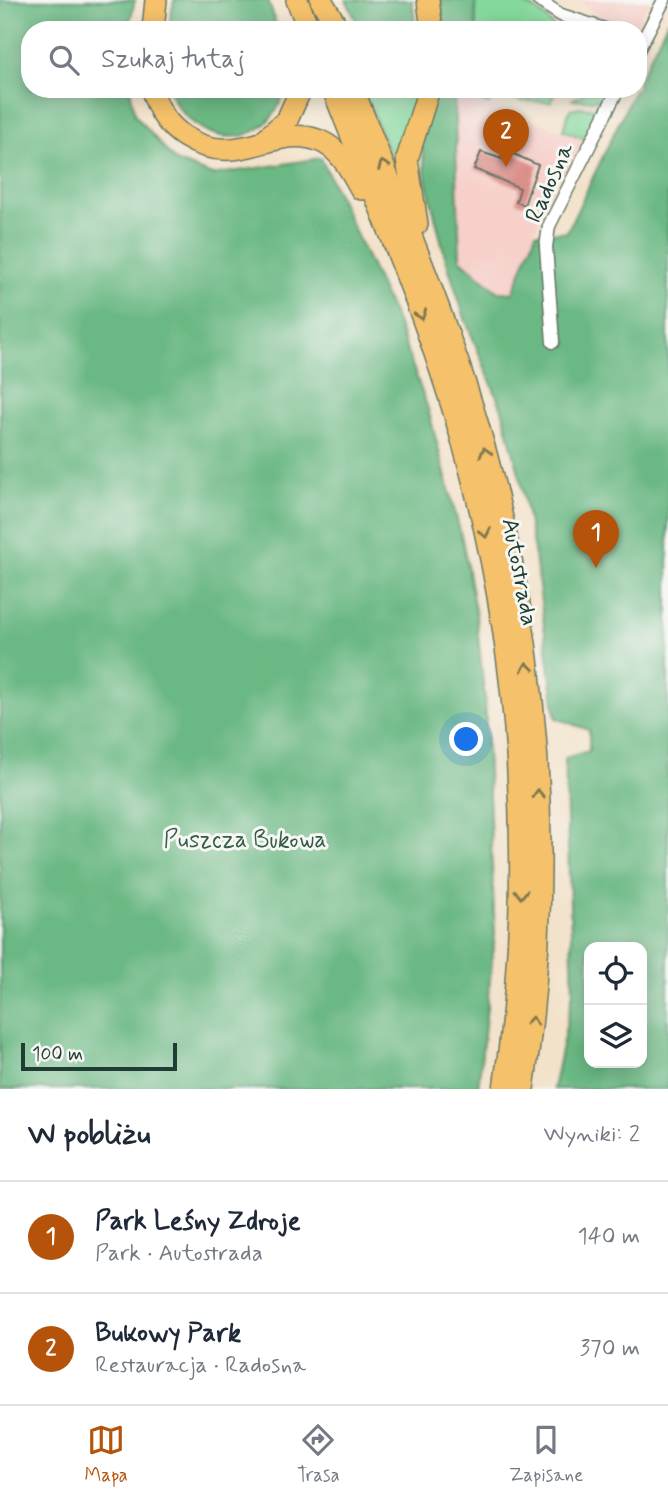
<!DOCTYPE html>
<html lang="pl">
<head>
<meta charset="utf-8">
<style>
  :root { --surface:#fff; --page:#f2f2f3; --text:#1f2937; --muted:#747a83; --line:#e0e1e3; --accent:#b45309 }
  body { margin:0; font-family:Mynerve,sans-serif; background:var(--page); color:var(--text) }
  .controls { position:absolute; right:21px; bottom:21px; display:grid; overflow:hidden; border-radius:14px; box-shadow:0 4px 18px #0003 }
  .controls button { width:63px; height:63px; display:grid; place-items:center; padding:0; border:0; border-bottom:2px solid var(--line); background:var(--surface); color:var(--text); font:35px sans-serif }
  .scale { position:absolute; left:21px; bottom:18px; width:156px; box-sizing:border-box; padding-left:7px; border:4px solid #1f3d34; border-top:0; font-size:19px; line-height:24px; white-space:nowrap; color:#1f3d34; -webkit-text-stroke:5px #f6f6f2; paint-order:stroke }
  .you { position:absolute; left:467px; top:740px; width:24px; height:24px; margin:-18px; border:5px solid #fff; border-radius:50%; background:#1a73e8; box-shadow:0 0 0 10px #1a73e833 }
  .badge { display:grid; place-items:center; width:46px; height:46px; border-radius:50%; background:var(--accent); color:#fff; font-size:23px; font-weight:700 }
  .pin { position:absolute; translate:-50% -58px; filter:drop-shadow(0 2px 4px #0008) }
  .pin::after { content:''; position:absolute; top:37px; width:24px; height:21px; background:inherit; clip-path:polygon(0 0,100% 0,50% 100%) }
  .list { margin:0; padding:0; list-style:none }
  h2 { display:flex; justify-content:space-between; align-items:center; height:91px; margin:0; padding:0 28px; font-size:30px }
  h2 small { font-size:23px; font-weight:400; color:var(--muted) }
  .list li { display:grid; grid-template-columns:46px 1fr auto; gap:21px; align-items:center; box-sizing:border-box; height:112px; padding:0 28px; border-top:2px solid var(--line) }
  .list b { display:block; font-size:26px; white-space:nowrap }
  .list p { margin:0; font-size:23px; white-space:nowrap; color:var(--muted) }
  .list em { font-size:23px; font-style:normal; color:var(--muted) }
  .icon { flex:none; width:38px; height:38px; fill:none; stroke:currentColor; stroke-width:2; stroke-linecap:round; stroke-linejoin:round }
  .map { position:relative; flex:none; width:668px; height:1089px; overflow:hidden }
  .search { position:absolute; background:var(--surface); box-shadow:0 4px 18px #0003; left:21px; right:21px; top:21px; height:77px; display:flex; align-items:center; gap:18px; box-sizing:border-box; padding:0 24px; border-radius:28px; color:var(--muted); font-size:26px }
  .sheet { height:315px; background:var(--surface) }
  nav { display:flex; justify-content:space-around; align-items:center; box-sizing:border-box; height:98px; border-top:2px solid var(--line); background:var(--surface); font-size:19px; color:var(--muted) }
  nav a { display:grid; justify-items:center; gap:4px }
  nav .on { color:var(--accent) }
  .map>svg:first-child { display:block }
  .built { fill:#f7d0ca }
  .green { fill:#84d89b; stroke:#528a68; stroke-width:2 }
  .forest { fill:#6bb883; stroke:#457a5c; stroke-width:2; fill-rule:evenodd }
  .building { fill:#db8f8b }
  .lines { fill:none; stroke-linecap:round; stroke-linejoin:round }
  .street-casing { stroke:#697768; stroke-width:15 }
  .highway-casing { stroke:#697768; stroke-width:24 }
  .street { stroke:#fff; stroke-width:12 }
  .highway { stroke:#f5c16b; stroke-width:21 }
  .oneway { stroke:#7f784d }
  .labels { text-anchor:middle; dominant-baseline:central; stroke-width:6; stroke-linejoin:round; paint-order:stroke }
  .street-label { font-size:24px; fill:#1f3d34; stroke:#f6f6f2 }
  .park-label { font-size:24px; fill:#335c49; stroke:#f6f6f2 }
</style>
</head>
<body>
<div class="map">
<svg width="668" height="1089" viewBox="0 0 668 1089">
  <rect width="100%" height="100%" fill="#f6f6f2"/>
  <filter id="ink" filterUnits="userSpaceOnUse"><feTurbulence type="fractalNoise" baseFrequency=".0143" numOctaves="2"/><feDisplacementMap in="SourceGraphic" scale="14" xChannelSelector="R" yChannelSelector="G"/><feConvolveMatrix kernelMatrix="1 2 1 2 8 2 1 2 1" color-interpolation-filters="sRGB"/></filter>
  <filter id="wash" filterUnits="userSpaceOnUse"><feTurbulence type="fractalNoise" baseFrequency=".00686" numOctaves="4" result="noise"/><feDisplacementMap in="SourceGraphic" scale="28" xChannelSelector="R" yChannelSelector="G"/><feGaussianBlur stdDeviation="1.57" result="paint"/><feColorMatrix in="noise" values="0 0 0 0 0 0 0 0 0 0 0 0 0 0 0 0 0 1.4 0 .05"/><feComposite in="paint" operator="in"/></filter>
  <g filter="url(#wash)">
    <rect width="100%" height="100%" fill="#f3e2ca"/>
    <g class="built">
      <path d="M579,0H650L638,23L621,25L604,20Z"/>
      <path d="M454,93L587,140L569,177L559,175L544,203L514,293H498L460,259Z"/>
    </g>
    <g class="green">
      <path d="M475,0C512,0 536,0 556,30H476Z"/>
      <path d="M363,89L396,92L422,89L401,183Z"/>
      <path d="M498,89H556L551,102L521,101Z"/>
      <path d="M586,89H611L603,100H571L582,95Z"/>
      <path d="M579,107L600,109L587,140L563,130L570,109Z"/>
    </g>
    <g class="forest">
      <path d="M0,0H135L128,30H30V89H130L135,115L175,161L212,175L321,158L396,320L428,409L463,543L476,616L485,701L495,934L478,1089H0Z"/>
      <path d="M174,0H268L278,30H168Z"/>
      <path d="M346,0H412L416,30H361Z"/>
      <path d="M434,0H475L476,30H439Z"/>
      <path d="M668,20V1089H553L573,992L565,758L589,751V730L556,718L535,556L520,477L502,409L465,319L445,256L427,185L421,142L436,89H495L489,104L454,93L460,259L498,292L513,293L536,233L567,232L635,89H638V82ZM589,947H642V1063H589Z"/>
      <path d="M169,89H286C280,105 273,120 258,129C223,151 180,123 169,89Z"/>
    </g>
    <g id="blocks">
      <path class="building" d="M505,150L538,165L524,205L516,202L520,188L474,169L481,152L502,159Z"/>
    </g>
  </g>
  <g filter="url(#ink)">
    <use href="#blocks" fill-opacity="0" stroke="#697768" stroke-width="2"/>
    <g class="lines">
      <g class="street-casing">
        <g id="street">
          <path d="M538,0L561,15L607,30"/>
          <path d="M638,50L664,0"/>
          <path d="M553,342L546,247L549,226L618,89"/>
        </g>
      </g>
      <g class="highway-casing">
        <g id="highway">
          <path d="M297,0L309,30"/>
          <path d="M321,0L339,30"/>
          <path d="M428,0L432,30"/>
          <path d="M153,30L156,0"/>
          <path d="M152,89C157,109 168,126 185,137C239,171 274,122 320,141C340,149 351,171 361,189"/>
          <path d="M333,89C378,204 427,317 461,436C522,647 536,871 504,1089"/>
          <path d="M353,89C392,189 434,288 467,390C539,613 558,857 523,1089"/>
          <path d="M262,142L287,120L301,89"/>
          <path d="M417,224L407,159L429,89"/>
        </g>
      </g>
      <use href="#street" class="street"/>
      <use href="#highway" class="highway"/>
    </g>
    <defs><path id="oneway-chevron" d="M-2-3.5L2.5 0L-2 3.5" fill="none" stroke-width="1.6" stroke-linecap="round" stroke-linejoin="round" transform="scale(1.75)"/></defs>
    <g class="oneway">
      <use href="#oneway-chevron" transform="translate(383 165) rotate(-112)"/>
      <use href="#oneway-chevron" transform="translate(421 315) rotate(70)"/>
      <use href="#oneway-chevron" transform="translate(485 452) rotate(-106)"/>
      <use href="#oneway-chevron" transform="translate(485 533) rotate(78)"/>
      <use href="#oneway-chevron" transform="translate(527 667) rotate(-97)"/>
      <use href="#oneway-chevron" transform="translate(538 794) rotate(-92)"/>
      <use href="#oneway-chevron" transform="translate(521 894) rotate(91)"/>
      <use href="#oneway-chevron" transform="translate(532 1021) rotate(-85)"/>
    </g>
  </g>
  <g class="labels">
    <g class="street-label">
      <text transform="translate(550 183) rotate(-66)">Radosna</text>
      <text transform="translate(519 572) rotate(79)">Autostrada</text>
    </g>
    <g class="park-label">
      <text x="245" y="840">Puszcza Bukowa</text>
    </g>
  </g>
</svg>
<div class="controls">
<button><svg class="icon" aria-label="locate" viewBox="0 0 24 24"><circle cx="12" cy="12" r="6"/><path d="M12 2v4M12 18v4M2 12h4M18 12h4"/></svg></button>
<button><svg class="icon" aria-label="layers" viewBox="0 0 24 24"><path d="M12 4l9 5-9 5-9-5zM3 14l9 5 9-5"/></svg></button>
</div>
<div class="scale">100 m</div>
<div class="you"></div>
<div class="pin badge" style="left:596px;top:568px">1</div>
<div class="pin badge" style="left:506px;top:167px">2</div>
<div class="search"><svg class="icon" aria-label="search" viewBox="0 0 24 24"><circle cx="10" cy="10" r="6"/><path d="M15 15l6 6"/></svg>Szukaj tutaj</div>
</div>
<section class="sheet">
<h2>W pobliżu<small>Wyniki: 2</small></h2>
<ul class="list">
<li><span class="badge">1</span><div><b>Park Leśny Zdroje</b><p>Park · Autostrada</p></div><em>140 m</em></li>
<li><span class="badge">2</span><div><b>Bukowy Park</b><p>Restauracja · Radosna</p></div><em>370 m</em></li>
</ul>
</section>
<nav>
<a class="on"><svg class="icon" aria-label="map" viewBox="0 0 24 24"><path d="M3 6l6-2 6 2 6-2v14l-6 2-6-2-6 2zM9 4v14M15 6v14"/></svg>Mapa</a>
<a><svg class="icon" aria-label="directions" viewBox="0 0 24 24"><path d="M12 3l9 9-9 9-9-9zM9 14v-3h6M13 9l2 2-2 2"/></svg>Trasa</a>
<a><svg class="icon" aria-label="saved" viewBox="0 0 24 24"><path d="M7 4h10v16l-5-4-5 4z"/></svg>Zapisane</a>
</nav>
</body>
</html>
